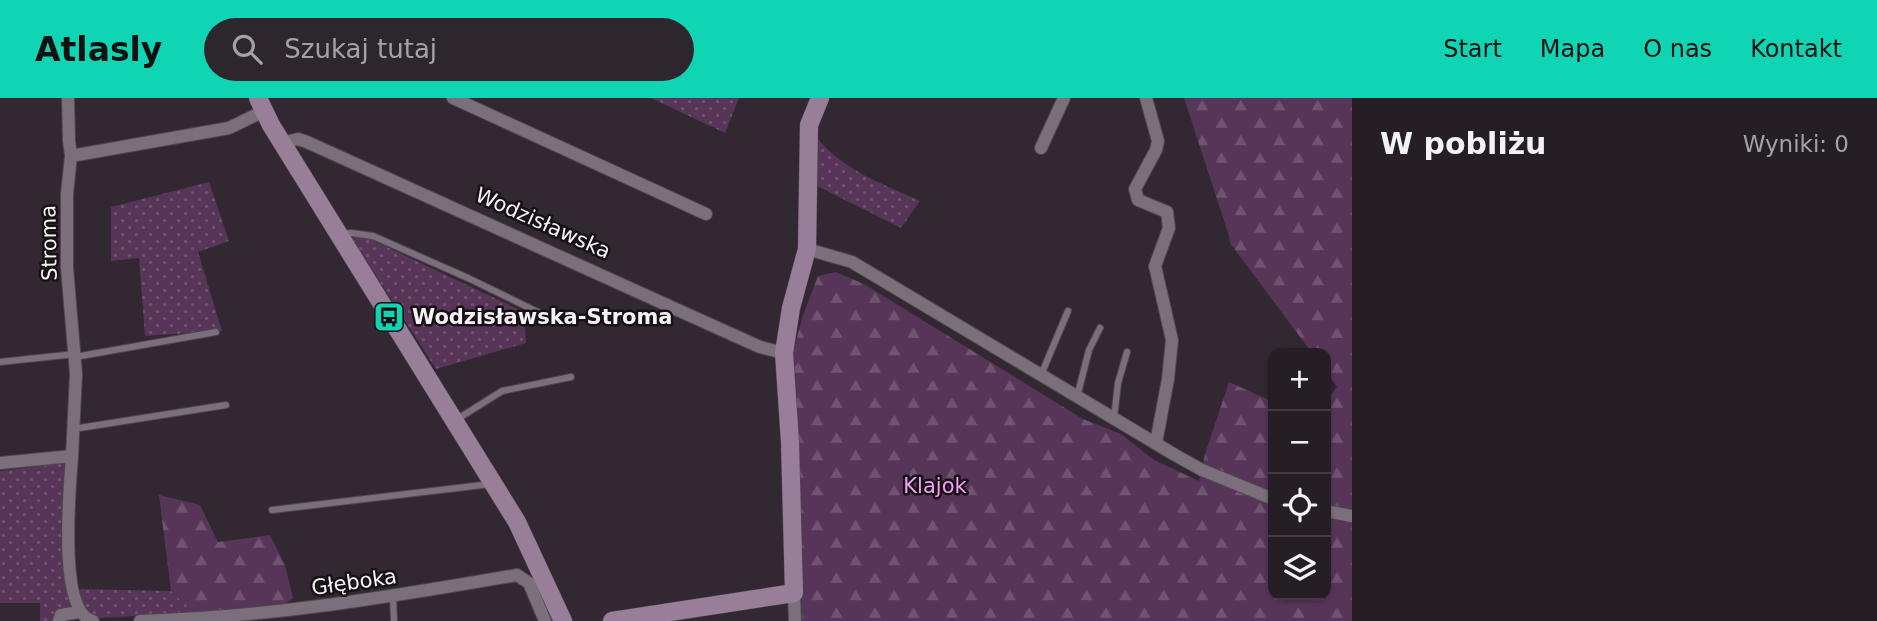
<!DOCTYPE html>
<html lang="pl">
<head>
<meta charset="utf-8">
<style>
  :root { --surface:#251e25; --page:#2d272d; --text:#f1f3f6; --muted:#a3a2a7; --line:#423c42; --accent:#0fd5b4 }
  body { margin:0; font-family:"DejaVu Sans",sans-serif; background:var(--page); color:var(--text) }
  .controls { position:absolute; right:21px; bottom:21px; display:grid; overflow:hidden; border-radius:14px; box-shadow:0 2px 5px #0004 }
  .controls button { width:63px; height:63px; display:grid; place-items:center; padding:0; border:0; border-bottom:2px solid var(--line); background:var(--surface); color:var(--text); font:35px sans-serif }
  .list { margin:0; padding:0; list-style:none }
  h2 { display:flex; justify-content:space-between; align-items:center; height:91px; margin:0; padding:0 28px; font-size:30px }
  h2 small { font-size:23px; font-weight:400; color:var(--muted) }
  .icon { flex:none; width:38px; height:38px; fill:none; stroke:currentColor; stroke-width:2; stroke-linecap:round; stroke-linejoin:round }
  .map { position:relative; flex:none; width:1352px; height:523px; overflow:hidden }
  header { display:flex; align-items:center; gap:42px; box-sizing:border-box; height:98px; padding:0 35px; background:var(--accent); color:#111 }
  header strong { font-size:33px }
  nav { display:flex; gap:38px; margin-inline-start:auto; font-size:24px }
  .search { width:490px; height:63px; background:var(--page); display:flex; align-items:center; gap:18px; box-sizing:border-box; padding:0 24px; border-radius:38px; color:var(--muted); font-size:26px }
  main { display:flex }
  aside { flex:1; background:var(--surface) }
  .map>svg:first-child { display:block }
  .grass { fill:url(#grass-dots) }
  .forest { fill:url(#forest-firs) }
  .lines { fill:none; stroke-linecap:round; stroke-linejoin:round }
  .lane-casing { stroke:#4f474f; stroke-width:8 }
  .street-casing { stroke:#4f474f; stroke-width:14 }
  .secondary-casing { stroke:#4f474f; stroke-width:19 }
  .lane { stroke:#7a6f7a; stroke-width:6 }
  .street { stroke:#7a6f7a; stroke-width:12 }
  .secondary { stroke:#987e99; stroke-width:18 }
  .labels { text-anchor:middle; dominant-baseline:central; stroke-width:5; stroke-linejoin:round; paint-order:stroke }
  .street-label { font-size:21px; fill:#f8f2f8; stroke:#161216 }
  .poi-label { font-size:21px; font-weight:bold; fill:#f8f2f8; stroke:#161216; text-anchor:start }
  .park-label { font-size:21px; fill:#f49ff5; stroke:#161216 }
</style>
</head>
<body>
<header>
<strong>Atlasly</strong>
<div class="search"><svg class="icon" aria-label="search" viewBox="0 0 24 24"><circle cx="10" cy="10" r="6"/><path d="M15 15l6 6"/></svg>Szukaj tutaj</div>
<nav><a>Start</a><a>Mapa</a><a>O nas</a><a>Kontakt</a></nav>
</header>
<main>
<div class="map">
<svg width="1352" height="523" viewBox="0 0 1352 523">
  <defs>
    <pattern id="grass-dots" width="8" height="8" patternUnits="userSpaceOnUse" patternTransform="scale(1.75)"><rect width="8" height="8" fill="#573558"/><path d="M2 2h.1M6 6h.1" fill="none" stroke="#705371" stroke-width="1.8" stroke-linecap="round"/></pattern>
    <pattern id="forest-firs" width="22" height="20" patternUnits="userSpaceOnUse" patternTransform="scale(1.75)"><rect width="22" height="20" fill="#573558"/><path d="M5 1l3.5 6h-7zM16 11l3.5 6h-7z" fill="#705371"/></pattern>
  </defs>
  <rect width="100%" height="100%" fill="#312831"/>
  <g class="grass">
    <path d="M651,0H739L725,35Z"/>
    <path d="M817,40C843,72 883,86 920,103L901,130L811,85Z"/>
    <path d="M209,84L229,143L198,154L222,233L145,238L139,160L111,163V109Z"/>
    <path d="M351,139L370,141L524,214L526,245L436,271Z"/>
    <path d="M64,365V438L71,512L55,523H40V505H0V373Z"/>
    <path d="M78,491L171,493L195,515L98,520L80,507Z"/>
  </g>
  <g class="forest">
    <path d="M1184,0H1352V523H802L796,336L791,263L802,220L818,178L836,174L864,186L1083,321L1121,336L1154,362L1199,383L1205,356L1229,284L1273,304V497H1326V303L1337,289L1326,273V255H1312L1230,145L1229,138Z"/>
    <path d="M159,397L200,407L218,444L270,437L285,467L293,500L279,510L195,515L171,493Z"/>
  </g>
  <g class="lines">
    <g class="lane-casing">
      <g id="lane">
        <path d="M340,136L351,135L373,138L468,180L546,218"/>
        <path d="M75,259L216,234"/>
        <path d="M0,264L75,256"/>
        <path d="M1041,277L1068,213"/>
        <path d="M1077,299L1089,252L1100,230"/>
        <path d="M1114,320L1118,285L1127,254"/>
        <path d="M456,322L502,293L571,279"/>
        <path d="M73,331L226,307"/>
        <path d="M272,412L491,386"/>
        <path d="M393,498L394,523"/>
      </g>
    </g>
    <g class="street-casing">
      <g id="street">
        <path d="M68,0L69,43L71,58"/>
        <path d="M453,0L706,116"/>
        <path d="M1146,0L1158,43L1156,52L1135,91L1138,102L1167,114L1169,130L1155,168L1172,242L1168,281L1156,345"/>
        <path d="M282,45L298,41L307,44L711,227L760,249L784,255"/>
        <path d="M1041,50L1064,0"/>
        <path d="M807,151L852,164L1175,357L1202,372L1273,401"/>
        <path d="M72,358C70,388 57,514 93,523"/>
        <path d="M0,365L72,358L76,276L67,170V96L71,58L229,30L264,13"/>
        <path d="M1326,413L1352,418"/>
        <path d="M794,495L795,523"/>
        <path d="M59,523L61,517L79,514"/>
        <path d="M140,523C270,519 390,499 517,477L529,485L545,523"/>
      </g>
    </g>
    <g class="secondary-casing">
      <g id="secondary">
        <path d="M258,0L271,27L517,424L563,523"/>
        <path d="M612,523L794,495L790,344L784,255L791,210L807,151L809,27L820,0"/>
      </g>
    </g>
    <use href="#lane" class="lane"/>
    <use href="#street" class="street"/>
    <use href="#secondary" class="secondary"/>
  </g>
  <defs>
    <g id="bus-square" transform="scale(1.575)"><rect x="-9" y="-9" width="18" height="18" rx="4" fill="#0fd5b4" stroke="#161216"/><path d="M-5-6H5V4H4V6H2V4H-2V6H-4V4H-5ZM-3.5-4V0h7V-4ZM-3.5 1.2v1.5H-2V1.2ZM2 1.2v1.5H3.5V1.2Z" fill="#111"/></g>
  </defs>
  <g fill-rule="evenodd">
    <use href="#bus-square" x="389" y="219"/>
  </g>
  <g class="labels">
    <g class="street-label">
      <text transform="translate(543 125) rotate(24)">Wodzisławska</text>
      <text transform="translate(49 145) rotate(-91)">Stroma</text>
      <text transform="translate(354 484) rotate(-8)">Głęboka</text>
    </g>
    <g class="poi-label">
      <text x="412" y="219">Wodzisławska-Stroma</text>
    </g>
    <g class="park-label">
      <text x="935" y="388">Klajok</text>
    </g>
  </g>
</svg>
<div class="controls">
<button>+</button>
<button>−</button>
<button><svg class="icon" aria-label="locate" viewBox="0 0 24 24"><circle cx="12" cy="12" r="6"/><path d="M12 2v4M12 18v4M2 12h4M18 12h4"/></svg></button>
<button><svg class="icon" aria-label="layers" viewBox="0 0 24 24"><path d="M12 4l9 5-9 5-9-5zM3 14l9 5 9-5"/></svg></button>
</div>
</div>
<aside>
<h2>W pobliżu<small>Wyniki: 0</small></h2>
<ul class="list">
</ul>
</aside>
</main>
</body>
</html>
